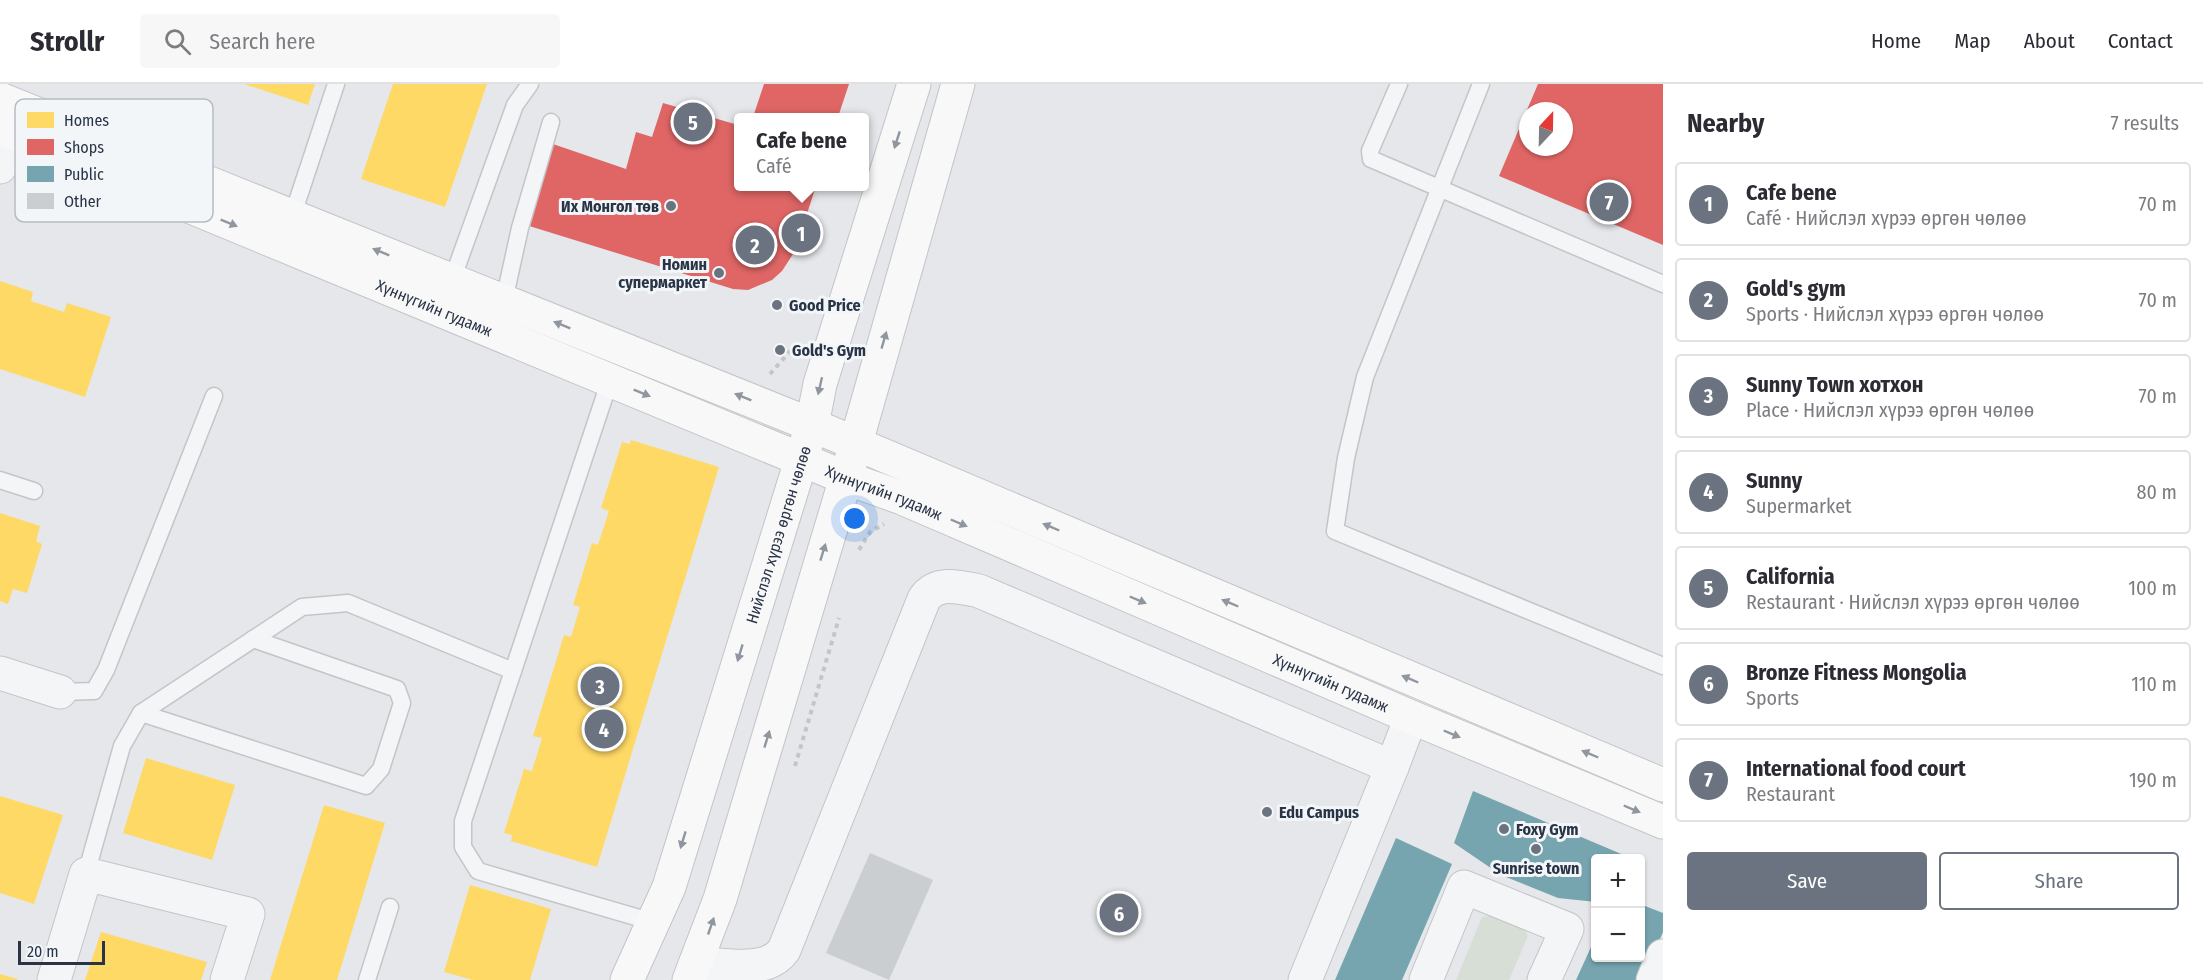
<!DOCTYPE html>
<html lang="en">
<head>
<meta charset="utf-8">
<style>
  :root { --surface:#fff; --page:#f7f7f7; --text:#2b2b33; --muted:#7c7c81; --line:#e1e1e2; --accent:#6b7380 }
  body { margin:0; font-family:"Fira Sans Condensed",sans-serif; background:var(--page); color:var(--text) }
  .controls { position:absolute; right:18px; bottom:18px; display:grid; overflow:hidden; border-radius:6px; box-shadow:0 2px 4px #0004 }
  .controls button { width:54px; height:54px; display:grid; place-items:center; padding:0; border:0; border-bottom:2px solid var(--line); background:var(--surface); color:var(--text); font:30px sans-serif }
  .compass { position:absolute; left:1519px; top:18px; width:54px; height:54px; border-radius:50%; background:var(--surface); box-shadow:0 2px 4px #0004; rotate:22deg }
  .scale { position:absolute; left:18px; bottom:15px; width:87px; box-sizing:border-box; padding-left:6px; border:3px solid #293447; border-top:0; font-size:16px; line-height:21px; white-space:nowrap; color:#293447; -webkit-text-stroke:4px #f3f6f9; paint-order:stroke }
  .you { position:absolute; left:855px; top:435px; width:21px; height:21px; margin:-15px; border:4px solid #fff; border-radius:50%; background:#1a73e8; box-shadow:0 0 0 9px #1a73e833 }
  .badge { display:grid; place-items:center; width:39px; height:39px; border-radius:50%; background:var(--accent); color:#fff; font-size:20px; font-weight:700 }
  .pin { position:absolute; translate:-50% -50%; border:3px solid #fff; box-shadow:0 2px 6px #0006 }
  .popup { position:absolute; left:734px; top:29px; width:135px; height:78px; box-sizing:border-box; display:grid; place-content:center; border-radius:6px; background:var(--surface); filter:drop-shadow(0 2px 4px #0005); font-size:20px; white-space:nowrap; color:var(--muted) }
  .popup b { font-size:22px; color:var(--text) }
  .popup::after { content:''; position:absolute; left:50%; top:100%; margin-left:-12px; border:12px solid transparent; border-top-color:var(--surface) }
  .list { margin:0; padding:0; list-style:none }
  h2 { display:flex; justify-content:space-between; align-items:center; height:78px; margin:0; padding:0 24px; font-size:26px }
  h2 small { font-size:20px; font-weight:400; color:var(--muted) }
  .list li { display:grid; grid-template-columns:39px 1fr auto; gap:18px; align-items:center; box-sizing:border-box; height:84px; margin:0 12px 12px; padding:0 12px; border:2px solid var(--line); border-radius:6px }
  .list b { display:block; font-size:22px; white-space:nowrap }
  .list p { margin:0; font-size:20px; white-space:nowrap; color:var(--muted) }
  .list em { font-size:20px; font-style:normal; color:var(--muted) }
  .actions { display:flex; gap:12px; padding:18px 24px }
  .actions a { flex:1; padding:14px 0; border:2px solid var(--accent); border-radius:6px; text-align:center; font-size:21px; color:var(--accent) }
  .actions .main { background:var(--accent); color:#fff }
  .icon { flex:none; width:33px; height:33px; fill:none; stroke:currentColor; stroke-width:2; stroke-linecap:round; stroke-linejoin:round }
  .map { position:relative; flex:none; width:1663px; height:896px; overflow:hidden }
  header { display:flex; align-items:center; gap:36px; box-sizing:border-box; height:84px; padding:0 30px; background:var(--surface); border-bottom:2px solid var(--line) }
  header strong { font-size:28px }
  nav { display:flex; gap:33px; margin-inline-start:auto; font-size:21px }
  .search { width:420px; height:54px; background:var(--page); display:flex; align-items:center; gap:15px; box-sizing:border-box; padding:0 21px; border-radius:6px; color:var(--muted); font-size:22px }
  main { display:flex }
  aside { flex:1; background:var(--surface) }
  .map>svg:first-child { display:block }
  .grass { fill:#d6ded5 }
  .homes { fill:#ffd966 }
  .shops { fill:#e06666; fill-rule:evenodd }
  .public { fill:#76a5af }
  .building { fill:#cbced1 }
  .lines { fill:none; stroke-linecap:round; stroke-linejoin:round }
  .service-casing { stroke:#c3c5c8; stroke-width:19 }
  .minor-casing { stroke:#c3c5c8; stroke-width:35 }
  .secondary-casing { stroke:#c3c5c8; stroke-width:35 }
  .primary-casing { stroke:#c1c4c8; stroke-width:35 }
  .path { stroke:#c3c5cb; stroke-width:4; stroke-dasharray:4.5 4.5; stroke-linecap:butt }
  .service { stroke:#f4f5f7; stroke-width:16 }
  .minor { stroke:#f4f5f7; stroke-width:33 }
  .secondary { stroke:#f8f8f8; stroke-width:33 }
  .primary { stroke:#f8f8f8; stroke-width:33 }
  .oneway { fill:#9096a0 }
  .poi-dot { fill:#6b7380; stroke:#f3f6f9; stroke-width:2 }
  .labels { text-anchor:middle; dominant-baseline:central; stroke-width:6; stroke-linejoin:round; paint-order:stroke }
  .poi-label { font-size:16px; font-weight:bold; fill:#293447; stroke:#f3f6f9; text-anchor:start }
  .street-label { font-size:16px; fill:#293447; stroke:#f3f6f9 }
  .key { fill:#f3f6f9; stroke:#b6bcc4; stroke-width:1.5 }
  .key-label { font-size:16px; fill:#293447 }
</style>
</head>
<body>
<header>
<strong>Strollr</strong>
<div class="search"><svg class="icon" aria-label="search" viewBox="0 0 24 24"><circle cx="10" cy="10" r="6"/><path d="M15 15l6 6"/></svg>Search here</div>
<nav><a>Home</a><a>Map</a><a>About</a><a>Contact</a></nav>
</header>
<main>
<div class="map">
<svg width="1663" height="896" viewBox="0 0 1663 896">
  <rect width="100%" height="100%" fill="#e5e7ea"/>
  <path class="grass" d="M1495,831L1523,843L1528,852L1509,896H1456L1482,833Z"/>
  <g class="homes">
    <path d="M244,0H315L308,21Z"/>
    <path d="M393,0H487L445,123L361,95Z"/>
    <path d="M0,197L33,208L31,217L64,228L67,219L111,233L85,313L0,285Z"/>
    <path d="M631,356L719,383L597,783L511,757L512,751L504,749L524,685L532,687L542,654L533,652L564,551L571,553L580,523L573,521L592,459L598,461L609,427L601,424L622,358L630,360Z"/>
    <path d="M0,429L40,442L36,457L42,460L27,509L13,505L8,520L0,517Z"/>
    <path d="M146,674L235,701L212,776L123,749Z"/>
    <path d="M0,712L63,731L34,820L0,809Z"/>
    <path d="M324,721L385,739L337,896H270Z"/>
    <path d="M470,801L551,825L530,896H473L444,888Z"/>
    <path d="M101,848L207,878L201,896H85Z"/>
    <path d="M0,890L17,895V896H0Z"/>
  </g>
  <g class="shops">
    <path d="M764,0H849L838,33H753Z"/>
    <path d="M1538,0H1663V161L1499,92ZM1528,27H1564V63H1528Z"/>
    <path d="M663,19L738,41V102H816L795,167L782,187L772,196L748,206L733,205L526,141L553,60L626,85L636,48L652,53Z"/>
  </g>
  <g class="public">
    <path d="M1473,707L1626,772L1625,774H1596V818L1558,814L1501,791L1454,759Z"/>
    <path d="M1396,754L1452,780L1402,896H1335Z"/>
    <path d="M1640,820L1663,829V848L1642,896H1576L1596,852V874H1640Z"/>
  </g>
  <path class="building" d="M870,769L933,796L889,896L826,869Z"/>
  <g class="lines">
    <g class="service-casing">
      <g id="service">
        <path d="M1399,0L1370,67L1371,75L1663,200"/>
        <path d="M1481,0L1365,293L1346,374L1335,447L1663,582"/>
        <path d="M291,136L336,0"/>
        <path d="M452,196L515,21L530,0"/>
        <path d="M503,221L520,144L551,38"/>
        <path d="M610,296L463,737V763L478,787L653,838"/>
        <path d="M0,396L34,407"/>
        <path d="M60,608L94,607L106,586L214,312"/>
        <path d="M141,629L366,702L381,685L402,619L397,605L253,555"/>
        <path d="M86,790L122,662L141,629L302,523L348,519L513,587"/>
        <path d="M367,896L390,823"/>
      </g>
    </g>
    <g class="minor-casing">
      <g id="minor">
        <path d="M0,83L11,49"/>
        <path d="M0,589L60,608"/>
        <path d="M696,879C721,880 767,891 784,866L924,515C937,496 960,503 979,507L1392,683L1411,633"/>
        <path d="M54,896L86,790L248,830L227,896"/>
        <path d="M1305,896L1392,683"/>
        <path d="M1426,896L1464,803L1567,845L1544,896"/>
        <path d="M1653,896L1663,872"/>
      </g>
    </g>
    <g class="secondary-casing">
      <g id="secondary">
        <path d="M0,15L812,341L1663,701"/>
        <path id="s1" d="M0,44L846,394L902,414L1411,633L1663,738"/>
      </g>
    </g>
    <g class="primary-casing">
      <g id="primary">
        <path id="s2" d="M627,896L669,803L812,341L820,300L914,0"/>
        <path d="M689,896L720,815L846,394L958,0"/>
      </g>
    </g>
    <g class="path">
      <path d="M770,290L798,258"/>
      <path d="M859,466L870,448L884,440"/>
      <path d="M795,682L839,534"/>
    </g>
    <use href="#service" class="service"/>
    <use href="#minor" class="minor"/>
    <use href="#secondary" class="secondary"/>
    <use href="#primary" class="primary"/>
  </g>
  <defs><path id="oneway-solid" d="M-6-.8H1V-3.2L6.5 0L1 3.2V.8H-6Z" transform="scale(1.5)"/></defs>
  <g class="oneway">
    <use href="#oneway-solid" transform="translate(897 56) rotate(108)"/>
    <use href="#oneway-solid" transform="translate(229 139) rotate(22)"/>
    <use href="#oneway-solid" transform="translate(381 168) rotate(-158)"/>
    <use href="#oneway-solid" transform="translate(562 241) rotate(-158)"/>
    <use href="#oneway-solid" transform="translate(884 256) rotate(-74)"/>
    <use href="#oneway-solid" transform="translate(820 302) rotate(103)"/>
    <use href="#oneway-solid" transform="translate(642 309) rotate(22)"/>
    <use href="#oneway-solid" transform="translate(743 313) rotate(-158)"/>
    <use href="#oneway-solid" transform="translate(959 439) rotate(23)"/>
    <use href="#oneway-solid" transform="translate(1051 443) rotate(-157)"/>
    <use href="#oneway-solid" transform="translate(823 468) rotate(-73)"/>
    <use href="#oneway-solid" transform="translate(1138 516) rotate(23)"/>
    <use href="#oneway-solid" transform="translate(1230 519) rotate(-157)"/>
    <use href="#oneway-solid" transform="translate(740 569) rotate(107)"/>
    <use href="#oneway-solid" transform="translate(1410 595) rotate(-157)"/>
    <use href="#oneway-solid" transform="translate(1452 650) rotate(23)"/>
    <use href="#oneway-solid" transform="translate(767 655) rotate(-73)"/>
    <use href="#oneway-solid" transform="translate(1590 670) rotate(-157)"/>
    <use href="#oneway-solid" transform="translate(1632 725) rotate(23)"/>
    <use href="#oneway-solid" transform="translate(683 756) rotate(107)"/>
    <use href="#oneway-solid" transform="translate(711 842) rotate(-71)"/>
  </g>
  <g class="poi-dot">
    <circle cx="671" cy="122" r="6"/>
    <circle cx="719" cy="189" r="6"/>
    <circle cx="777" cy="221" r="6"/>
    <circle cx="780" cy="266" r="6"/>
    <circle cx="1267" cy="728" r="6"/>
    <circle cx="1504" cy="745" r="6"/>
    <circle cx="1536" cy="765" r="6"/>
  </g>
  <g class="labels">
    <g class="poi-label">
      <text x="659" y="122" text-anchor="end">Их Монгол төв</text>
      <text x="707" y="180" text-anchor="end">Номин<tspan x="707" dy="18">супермаркет</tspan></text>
      <text x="789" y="221">Good Price</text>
      <text x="792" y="266">Gold's Gym</text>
      <text x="1279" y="728">Edu Campus</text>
      <text x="1516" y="745">Foxy Gym</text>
      <text x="1536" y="784" text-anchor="middle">Sunrise town</text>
    </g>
    <g class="street-label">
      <text stroke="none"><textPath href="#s1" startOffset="470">Хүннүгийн гудамж</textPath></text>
      <text stroke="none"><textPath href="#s1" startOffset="956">Хүннүгийн гудамж</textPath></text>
      <text stroke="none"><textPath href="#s2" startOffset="471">Нийслэл хүрээ өргөн чөлөө</textPath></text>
      <text stroke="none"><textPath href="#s1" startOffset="1442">Хүннүгийн гудамж</textPath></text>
    </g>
  </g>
  <rect x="15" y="15" width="198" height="123" rx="9" class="key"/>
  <rect x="27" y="28" width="27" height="16" fill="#ffd966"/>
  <rect x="27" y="55" width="27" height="16" fill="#e06666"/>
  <rect x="27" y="82" width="27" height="16" fill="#76a5af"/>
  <rect x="27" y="109" width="27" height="16" fill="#cbced1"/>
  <g class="key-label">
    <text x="64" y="42">Homes</text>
    <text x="64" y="69">Shops</text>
    <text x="64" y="96">Public</text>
    <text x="64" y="123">Other</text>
  </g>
</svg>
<div class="controls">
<button>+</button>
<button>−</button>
</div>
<svg class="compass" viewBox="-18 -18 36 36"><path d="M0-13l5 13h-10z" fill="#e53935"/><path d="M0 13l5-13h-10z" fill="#7c7c81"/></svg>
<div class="scale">20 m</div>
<div class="you"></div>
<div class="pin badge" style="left:801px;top:149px">1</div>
<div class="popup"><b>Cafe bene</b>Café</div>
<div class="pin badge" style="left:755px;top:161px">2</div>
<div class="pin badge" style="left:600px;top:602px">3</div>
<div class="pin badge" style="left:604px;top:645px">4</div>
<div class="pin badge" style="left:693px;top:38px">5</div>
<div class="pin badge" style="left:1119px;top:829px">6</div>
<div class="pin badge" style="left:1609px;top:118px">7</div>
</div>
<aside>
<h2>Nearby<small>7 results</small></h2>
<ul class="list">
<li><span class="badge">1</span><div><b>Cafe bene</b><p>Café · Нийслэл хүрээ өргөн чөлөө</p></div><em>70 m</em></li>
<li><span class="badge">2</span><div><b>Gold's gym</b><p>Sports · Нийслэл хүрээ өргөн чөлөө</p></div><em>70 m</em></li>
<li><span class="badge">3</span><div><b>Sunny Town хотхон</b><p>Place · Нийслэл хүрээ өргөн чөлөө</p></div><em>70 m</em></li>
<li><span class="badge">4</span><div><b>Sunny</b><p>Supermarket</p></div><em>80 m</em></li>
<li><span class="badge">5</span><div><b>California</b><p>Restaurant · Нийслэл хүрээ өргөн чөлөө</p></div><em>100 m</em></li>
<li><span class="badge">6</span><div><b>Bronze Fitness Mongolia</b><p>Sports</p></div><em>110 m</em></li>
<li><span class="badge">7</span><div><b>International food court</b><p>Restaurant</p></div><em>190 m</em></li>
</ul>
<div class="actions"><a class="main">Save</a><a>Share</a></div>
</aside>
</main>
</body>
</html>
